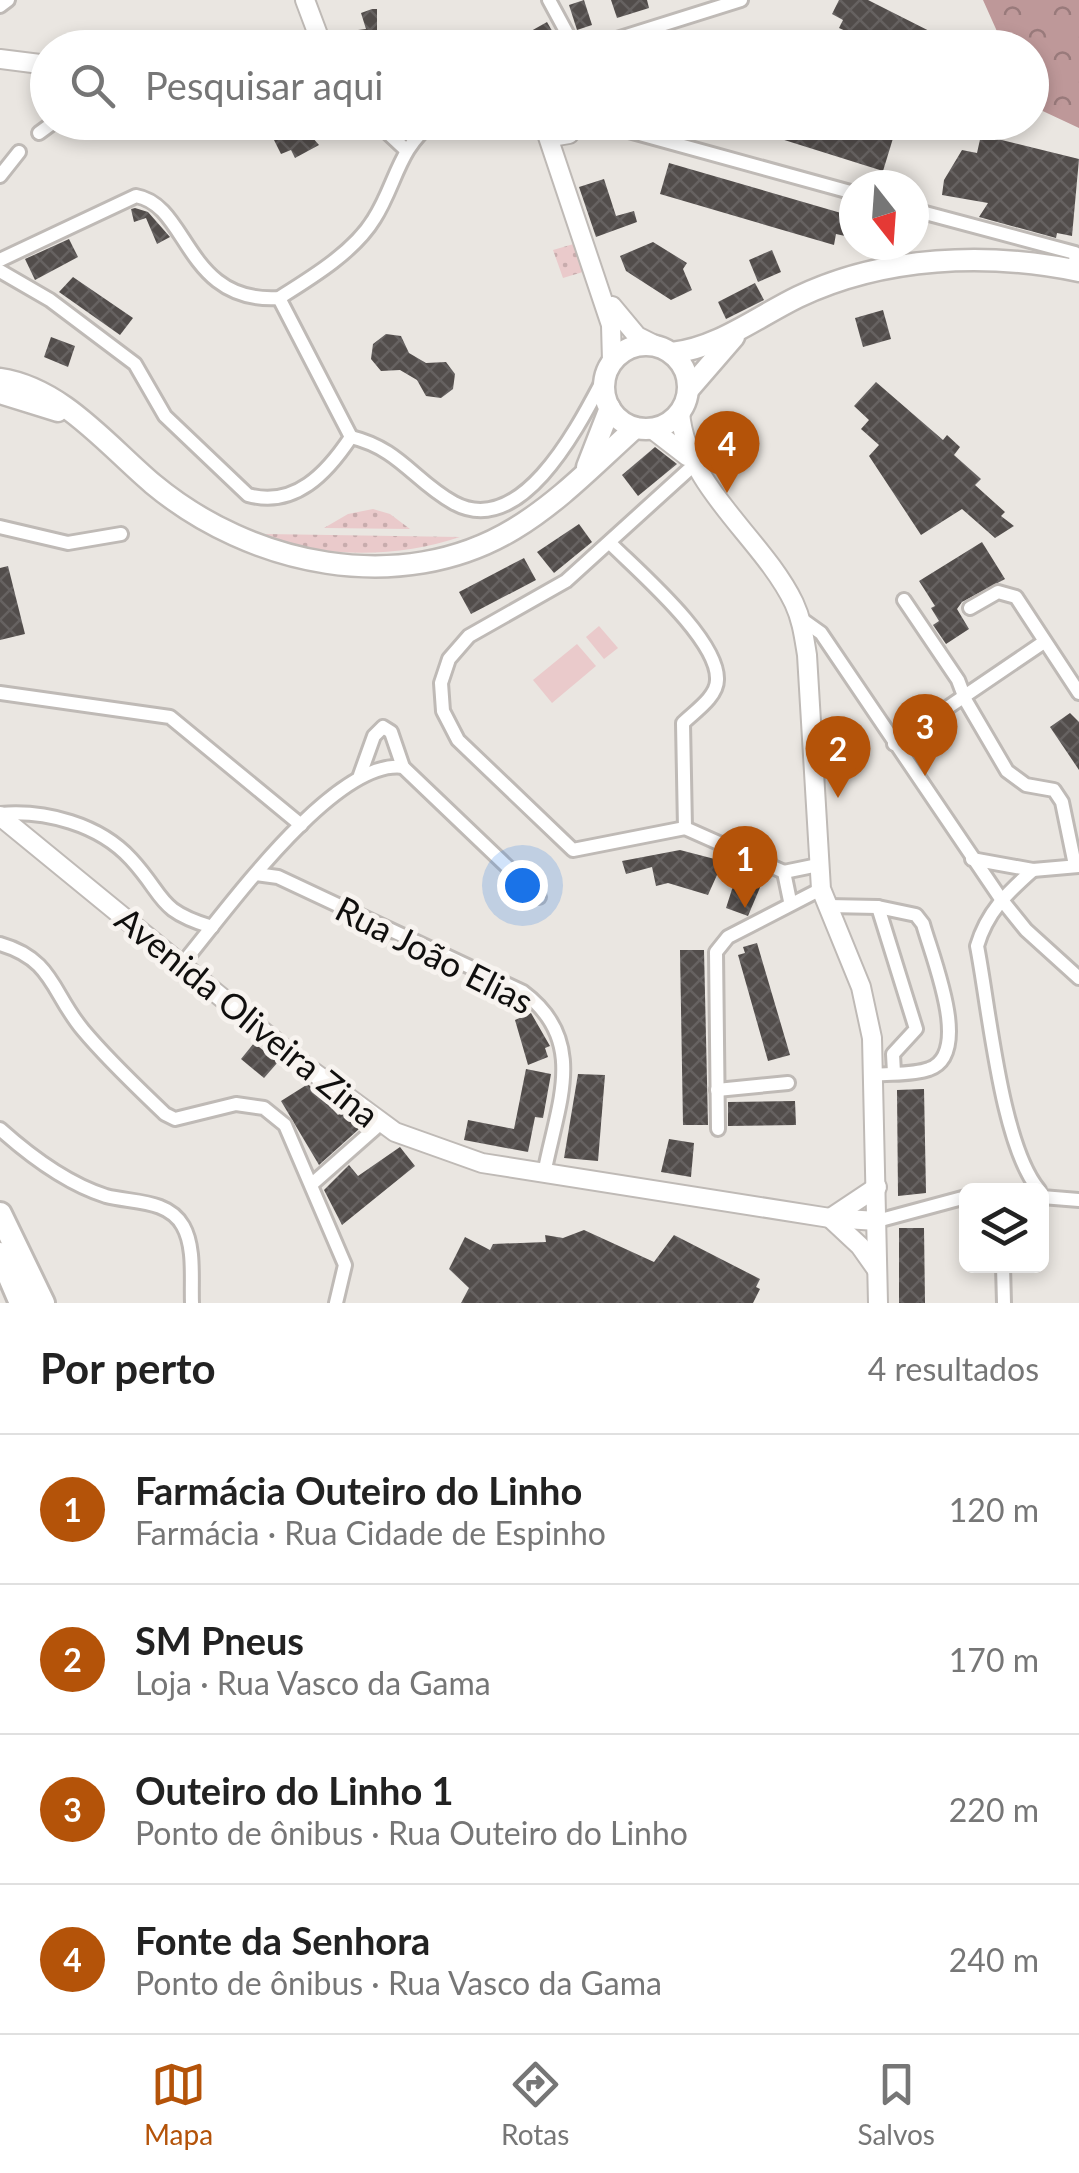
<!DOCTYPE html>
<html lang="pt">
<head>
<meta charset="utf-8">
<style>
  :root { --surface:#fff; --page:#f6f6f6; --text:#222; --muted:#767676; --line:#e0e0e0; --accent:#b45309 }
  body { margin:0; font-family:Lato,sans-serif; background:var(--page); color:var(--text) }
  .controls { position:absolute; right:30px; bottom:30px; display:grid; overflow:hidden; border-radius:15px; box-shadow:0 5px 15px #0003 }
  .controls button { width:90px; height:90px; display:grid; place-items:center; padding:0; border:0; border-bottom:2px solid var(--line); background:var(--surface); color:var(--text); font:50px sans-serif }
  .compass { position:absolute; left:839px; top:170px; width:90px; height:90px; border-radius:50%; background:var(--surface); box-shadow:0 5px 15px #0003; rotate:163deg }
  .you { position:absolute; left:522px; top:885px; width:35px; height:35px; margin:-25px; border:8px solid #fff; border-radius:50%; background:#1a73e8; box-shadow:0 0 0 15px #1a73e833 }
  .badge { display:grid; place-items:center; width:65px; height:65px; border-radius:50%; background:var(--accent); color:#fff; font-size:32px; font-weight:700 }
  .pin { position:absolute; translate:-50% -82px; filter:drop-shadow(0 2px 5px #0008) }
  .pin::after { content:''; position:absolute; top:52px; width:35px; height:30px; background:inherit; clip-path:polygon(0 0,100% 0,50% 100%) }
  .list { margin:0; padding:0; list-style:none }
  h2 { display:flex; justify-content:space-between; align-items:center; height:130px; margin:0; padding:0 40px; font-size:42px }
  h2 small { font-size:32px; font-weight:400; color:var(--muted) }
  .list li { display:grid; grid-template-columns:65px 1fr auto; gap:30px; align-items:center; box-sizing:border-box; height:150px; padding:0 40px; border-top:2px solid var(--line) }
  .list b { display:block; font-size:38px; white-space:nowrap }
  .list p { margin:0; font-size:32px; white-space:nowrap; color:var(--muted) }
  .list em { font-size:32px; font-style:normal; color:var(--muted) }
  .icon { flex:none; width:55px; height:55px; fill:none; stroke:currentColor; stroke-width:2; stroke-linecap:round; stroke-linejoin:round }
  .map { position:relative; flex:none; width:1079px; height:1303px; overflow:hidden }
  .search { position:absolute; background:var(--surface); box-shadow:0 5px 15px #0003; left:30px; right:30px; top:30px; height:110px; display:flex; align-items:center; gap:25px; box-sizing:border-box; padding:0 35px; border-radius:55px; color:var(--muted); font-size:38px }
  .sheet { height:730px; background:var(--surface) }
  nav { display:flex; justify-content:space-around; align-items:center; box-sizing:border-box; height:140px; border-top:2px solid var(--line); background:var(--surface); font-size:28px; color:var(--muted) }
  nav a { display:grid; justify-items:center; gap:5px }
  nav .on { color:var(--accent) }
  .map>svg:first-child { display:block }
  .grass { fill:url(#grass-dots) }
  .forest { fill:url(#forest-crowns) }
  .park { fill:#eacacb }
  .building { fill:url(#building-cross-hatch) }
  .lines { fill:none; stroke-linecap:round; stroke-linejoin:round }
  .street-casing { stroke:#bfbab6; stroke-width:18 }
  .secondary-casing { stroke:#bfbab6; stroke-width:22 }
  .primary-casing { stroke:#bfbab6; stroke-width:25 }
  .highway-casing { stroke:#bfbab6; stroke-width:28 }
  .street { stroke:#fff; stroke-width:12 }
  .secondary { stroke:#fff; stroke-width:18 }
  .primary { stroke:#fff; stroke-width:20 }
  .highway { stroke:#fff; stroke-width:22 }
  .labels { text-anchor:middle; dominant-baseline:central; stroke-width:10; stroke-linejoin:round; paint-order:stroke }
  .street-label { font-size:35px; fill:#100f0e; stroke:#f7f3ef }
</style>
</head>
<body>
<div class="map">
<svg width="1079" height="1303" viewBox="0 0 1079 1303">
  <defs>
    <pattern id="grass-dots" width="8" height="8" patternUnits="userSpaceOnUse" patternTransform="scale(2.5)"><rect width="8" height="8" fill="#eacacb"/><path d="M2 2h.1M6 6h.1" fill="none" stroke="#c8acad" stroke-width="1.8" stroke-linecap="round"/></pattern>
    <pattern id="forest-crowns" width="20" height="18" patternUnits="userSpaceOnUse" patternTransform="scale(2.5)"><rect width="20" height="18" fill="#be9899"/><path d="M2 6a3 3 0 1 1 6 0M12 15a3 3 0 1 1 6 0" fill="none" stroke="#997a7b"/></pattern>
    <pattern id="building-cross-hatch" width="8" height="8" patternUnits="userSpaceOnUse" patternTransform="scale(2.5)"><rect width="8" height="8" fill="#524d4b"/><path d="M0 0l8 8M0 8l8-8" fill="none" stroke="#666261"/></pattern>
  </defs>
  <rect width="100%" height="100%" fill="#eae6e1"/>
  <g class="grass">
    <path d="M577,243L586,271L563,278L553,250Z"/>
    <path d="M373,509L390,514L410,529L324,528L348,514Z"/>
    <path d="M265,534L460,537C400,557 323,560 265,534Z"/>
  </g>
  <path class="forest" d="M983,0H1079V128L1032,106V48L1004,47Z"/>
  <g class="park">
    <path d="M599,626L618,648L604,659L586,637Z"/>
    <path d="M577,644L596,666L552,703L533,680Z"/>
  </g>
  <g class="building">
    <path d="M584,0L592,25L577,30L569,5Z"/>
    <path d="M611,0H647L649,8L617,18Z"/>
    <path d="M839,0H868L963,48H893L862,32L859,37L839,28L843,20L832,14Z"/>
    <path d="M372,9H377V48H354L350,31L366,29L361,13Z"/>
    <path d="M547,22L562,48H539L531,31Z"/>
    <path d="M275,122H299L319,145L295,158L291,150L281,154L269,130L277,127Z"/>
    <path d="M727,122H898L883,171Z"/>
    <path d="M981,135L1079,159L1072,236L1057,233L1056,238L979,217L988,203L942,195L944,180L962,150L977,153Z"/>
    <path d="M669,163L841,213L842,207L854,210V238L836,234L834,245L660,194Z"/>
    <path d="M604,179L616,216L634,211L637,222L596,237L579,187Z"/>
    <path d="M135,208L148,212L170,237L157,244L146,218L134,222L131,209Z"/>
    <path d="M69,239L78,257L35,280L25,259Z"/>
    <path d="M653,242L687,263L683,269L692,290L671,300L626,271L620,256Z"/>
    <path d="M772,250L781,272L758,282L749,260Z"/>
    <path d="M73,277L133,318L120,335L59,292Z"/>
    <path d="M755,283L764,300L726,319L718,302Z"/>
    <path d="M883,310L891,339L863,347L855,318Z"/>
    <path d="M386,334L401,336L409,353L426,363L446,362L455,374L453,389L441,398L426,396L417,380L400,370L381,371L371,359L373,344Z"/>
    <path d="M51,337L75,346L68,367L44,357Z"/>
    <path d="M876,382L943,440L947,435L960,447L954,455L981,479L975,485L1005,512L1001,516L1014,526L995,538L962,509L921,535L869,456L879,445L861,429L869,420L854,406Z"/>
    <path d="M655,447L677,464L638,496L622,475Z"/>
    <path d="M579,524L592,542L554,573L537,552Z"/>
    <path d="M982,542L1005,579L962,602L957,609L969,629L946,644L933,625L939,621L931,608L935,606L919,581Z"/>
    <path d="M524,558L536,580L471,614L459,592Z"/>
    <path d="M8,566L25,634L0,640V568Z"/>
    <path d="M1070,713L1079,722V770L1050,727Z"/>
    <path d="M680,850L730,863L764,878L748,916L726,908L734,883L717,875L708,895L668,883L656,886L652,867L626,874L622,861Z"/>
    <path d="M757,943L790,1055L768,1061L738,955L745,953L743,947Z"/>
    <path d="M680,950H704L708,1125H683Z"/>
    <path d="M531,1013L550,1046L545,1048L548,1057L528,1065L515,1020Z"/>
    <path d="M254,1043L278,1062L264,1078L241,1059Z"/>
    <path d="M526,1069L551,1074L543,1118L535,1117L528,1152L464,1140L468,1120L514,1129Z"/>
    <path d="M578,1074L605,1075L598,1161L564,1158Z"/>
    <path d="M308,1084L338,1115L342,1112L359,1129L319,1165L281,1101Z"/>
    <path d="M924,1089L926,1193L898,1196L897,1090Z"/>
    <path d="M795,1101L796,1125L728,1126V1102Z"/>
    <path d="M669,1139L694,1143L691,1177L661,1172Z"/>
    <path d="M400,1147L415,1166L342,1225L324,1190L349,1165L358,1176Z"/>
    <path d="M899,1228H924L925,1303H899Z"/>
    <path d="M584,1230L654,1262L674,1235L760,1279L756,1287L760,1289L753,1303H461L469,1288L449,1269L465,1237L490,1250L493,1244L546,1242L545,1235L563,1238Z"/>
  </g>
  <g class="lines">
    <g class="street-casing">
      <g id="street">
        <path d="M549,0L575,48"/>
        <path d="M0,6L8,0"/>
        <path d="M588,48L741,0"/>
        <path d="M376,122L406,150"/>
        <path d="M596,122L854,193"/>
        <path d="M39,133L54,122"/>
        <path d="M0,176L19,152"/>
        <path d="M914,210L1075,253L1076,270"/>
        <path d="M0,260L136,196C189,205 185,304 279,298C311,278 354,252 374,219C396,185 398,147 434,122"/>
        <path d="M0,271L50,300L135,364L165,416L248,495C295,508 327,473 351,437L279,298"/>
        <path d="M351,437C400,449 414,481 454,503C523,540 581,421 605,376"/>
        <path d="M695,464L566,581L469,636L449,659L441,683L443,711L458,740L573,850L685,828L784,872"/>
        <path d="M0,527L68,543L121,534"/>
        <path d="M611,544C638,571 719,640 717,680C717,697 694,712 683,723L685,828"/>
        <path d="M904,600L958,680L966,701L1007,771L1026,785L1054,790L1062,802L1075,865"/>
        <path d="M970,608L998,592L1016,597L1079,693"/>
        <path d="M800,618L821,633L1001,899L1026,930L1079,978"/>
        <path d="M0,693L170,717L301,825"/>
        <path d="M894,744L1044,642"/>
        <path d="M360,775L374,736L383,727L391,732L403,767"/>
        <path d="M0,814C45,810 99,824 131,859C166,897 156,910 212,927"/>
        <path d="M972,859L1033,870L1079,866"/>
        <path d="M1033,870C1007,893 987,912 977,946C989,1007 1001,1145 1039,1190"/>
        <path d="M784,872L818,865"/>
        <path d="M784,872L790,901"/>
        <path d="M256,874L278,877L523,992C589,1041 557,1105 544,1174"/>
        <path d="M828,906L878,907L916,915L923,924C932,957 973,1054 929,1069C913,1075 890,1073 874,1075"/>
        <path d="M878,907L916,1029L893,1054L894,1073"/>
        <path d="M0,944C53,959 52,993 83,1030C108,1060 137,1087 165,1114L175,1119L236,1104L264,1108L285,1125L345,1265L336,1303"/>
        <path d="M182,964C224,914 334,758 403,767L539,897"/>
        <path d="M717,1090L788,1083"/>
        <path d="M0,1129C29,1155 68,1184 106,1196C132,1203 168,1199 183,1226C195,1247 191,1279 192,1303"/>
        <path d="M718,1129L716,952L728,937L821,889"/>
        <path d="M312,1184L380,1124"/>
        <path d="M1042,1197L1079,1200"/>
        <path d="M877,1221L966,1197"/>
        <path d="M1003,1266L1004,1303"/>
      </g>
    </g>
    <g class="secondary-casing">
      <g id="secondary">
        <path d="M305,0L323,48"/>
        <path d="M0,59L48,65"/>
        <path d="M544,128L551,137L569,134L573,122"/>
        <path d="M547,134L611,325L612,361"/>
        <path d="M612,306L637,336L657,346"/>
        <path d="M680,412C686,488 762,537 794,603C802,620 804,637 807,655L821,889L861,987L872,1038L878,1303"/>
        <path d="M652,429L687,456"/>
        <path d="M0,816L304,1065L395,1132L482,1163L830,1218L877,1221"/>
        <path d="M832,1217L877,1187"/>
        <path d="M830,1218L860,1246L877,1270"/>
      </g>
    </g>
    <g class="primary-casing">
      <g id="primary">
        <circle cx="646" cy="387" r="42"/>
        <path d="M672,353C718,348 757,317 798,297C884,256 987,252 1079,271"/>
        <path d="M0,379C62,388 107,445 153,484C250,565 400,598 514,529C559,502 596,463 635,428"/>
        <path d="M689,389L734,337"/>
        <path d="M0,393L58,411"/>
        <path d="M587,467L610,408"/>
      </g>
    </g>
    <g class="highway-casing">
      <g id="highway">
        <path d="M0,1214L43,1303"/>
        <path d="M0,1254L21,1303"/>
      </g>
    </g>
    <use href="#street" class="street"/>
    <use href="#secondary" class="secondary"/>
    <use href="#primary" class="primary"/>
    <use href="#highway" class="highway"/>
  </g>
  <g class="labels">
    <g class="street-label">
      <text transform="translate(435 954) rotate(27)">Rua João Elias</text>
      <text transform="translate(248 1016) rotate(39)">Avenida Oliveira Zina</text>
    </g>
  </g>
</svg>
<div class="controls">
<button><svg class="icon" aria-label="layers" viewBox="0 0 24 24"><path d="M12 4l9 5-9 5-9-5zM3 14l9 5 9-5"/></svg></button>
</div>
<svg class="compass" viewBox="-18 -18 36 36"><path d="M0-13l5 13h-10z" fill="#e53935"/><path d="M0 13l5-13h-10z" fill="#767676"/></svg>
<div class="you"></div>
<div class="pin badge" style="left:745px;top:908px">1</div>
<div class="pin badge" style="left:838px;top:798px">2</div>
<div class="pin badge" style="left:925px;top:776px">3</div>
<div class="pin badge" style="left:727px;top:493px">4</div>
<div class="search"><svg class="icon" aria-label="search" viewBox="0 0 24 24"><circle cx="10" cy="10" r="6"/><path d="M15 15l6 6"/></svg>Pesquisar aqui</div>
</div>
<section class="sheet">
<h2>Por perto<small>4 resultados</small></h2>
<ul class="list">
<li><span class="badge">1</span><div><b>Farmácia Outeiro do Linho</b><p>Farmácia · Rua Cidade de Espinho</p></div><em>120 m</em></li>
<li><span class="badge">2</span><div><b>SM Pneus</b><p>Loja · Rua Vasco da Gama</p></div><em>170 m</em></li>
<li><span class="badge">3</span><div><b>Outeiro do Linho 1</b><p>Ponto de ônibus · Rua Outeiro do Linho</p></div><em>220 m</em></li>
<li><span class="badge">4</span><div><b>Fonte da Senhora</b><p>Ponto de ônibus · Rua Vasco da Gama</p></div><em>240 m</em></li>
</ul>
</section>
<nav>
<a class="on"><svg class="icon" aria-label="map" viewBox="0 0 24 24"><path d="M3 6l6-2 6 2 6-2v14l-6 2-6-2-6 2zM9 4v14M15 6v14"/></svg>Mapa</a>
<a><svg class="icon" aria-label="directions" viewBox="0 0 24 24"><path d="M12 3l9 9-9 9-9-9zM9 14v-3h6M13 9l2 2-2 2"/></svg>Rotas</a>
<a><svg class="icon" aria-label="saved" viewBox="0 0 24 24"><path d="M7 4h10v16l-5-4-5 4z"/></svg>Salvos</a>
</nav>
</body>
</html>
